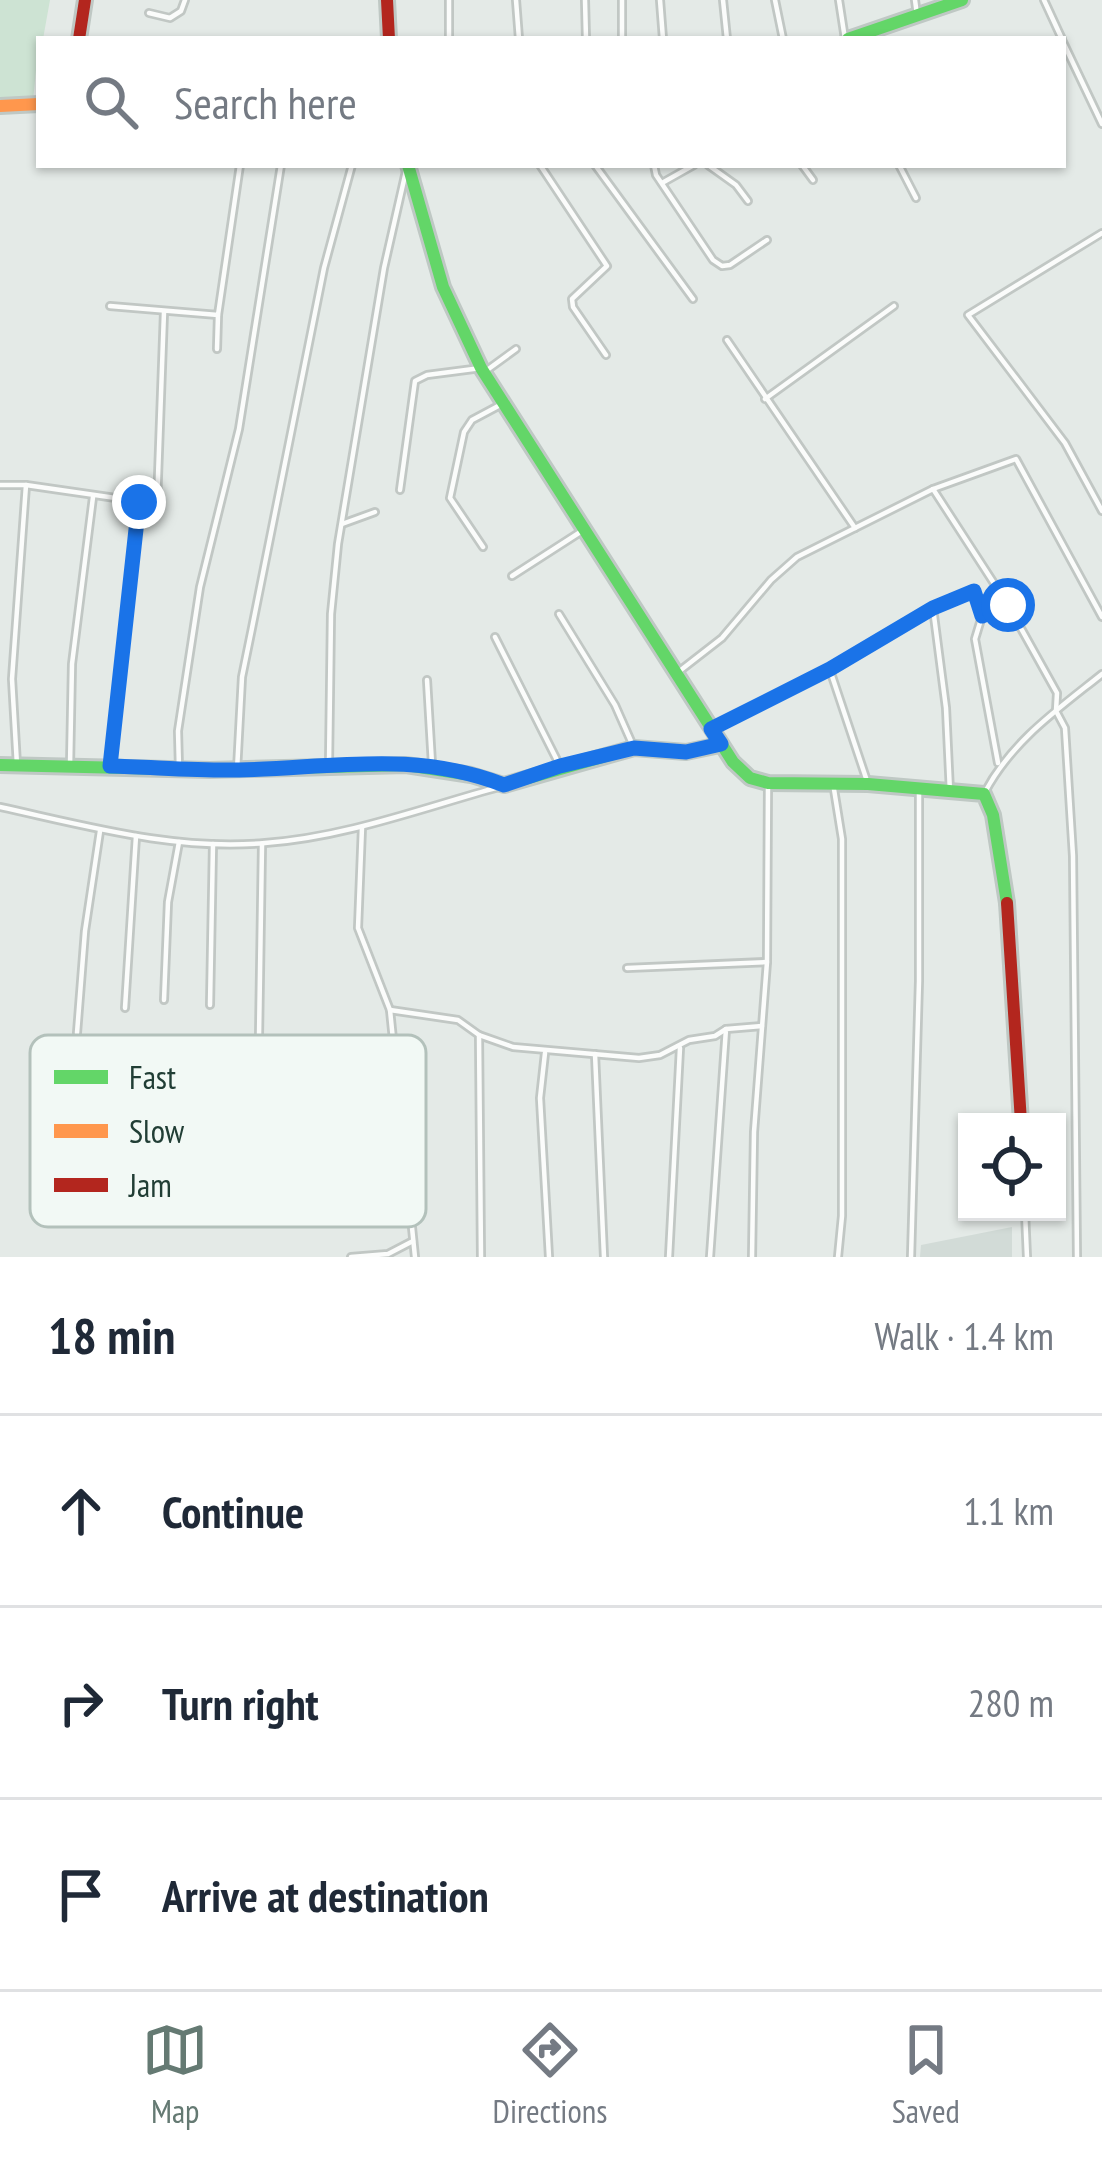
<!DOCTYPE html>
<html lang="en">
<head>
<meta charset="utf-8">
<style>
  :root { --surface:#fff; --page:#f2f2f3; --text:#1f2937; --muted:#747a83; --line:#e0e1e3; --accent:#657a73 }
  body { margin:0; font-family:"PT Sans Narrow",sans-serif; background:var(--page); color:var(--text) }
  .controls { position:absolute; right:36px; bottom:36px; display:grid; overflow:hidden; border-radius:0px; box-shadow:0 3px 9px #0004 }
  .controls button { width:108px; height:108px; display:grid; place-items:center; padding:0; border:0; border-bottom:3px solid var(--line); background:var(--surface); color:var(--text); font:60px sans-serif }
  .stop { position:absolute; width:36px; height:36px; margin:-27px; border:9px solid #1a73e8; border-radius:50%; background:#fff }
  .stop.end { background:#1a73e8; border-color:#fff; box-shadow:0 3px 12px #0008 }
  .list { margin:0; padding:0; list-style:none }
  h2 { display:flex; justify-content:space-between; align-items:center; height:156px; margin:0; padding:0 48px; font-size:51px }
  h2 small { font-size:39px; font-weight:400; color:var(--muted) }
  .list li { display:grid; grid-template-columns:78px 1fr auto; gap:36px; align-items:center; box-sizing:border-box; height:192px; padding:0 48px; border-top:3px solid var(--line) }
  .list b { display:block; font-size:45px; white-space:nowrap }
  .list em { font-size:39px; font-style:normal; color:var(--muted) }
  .icon { flex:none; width:66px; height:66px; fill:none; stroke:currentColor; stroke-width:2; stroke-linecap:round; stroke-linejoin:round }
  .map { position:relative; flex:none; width:1102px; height:1257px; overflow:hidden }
  .search { position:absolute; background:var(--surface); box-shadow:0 3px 9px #0004; left:36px; right:36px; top:36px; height:132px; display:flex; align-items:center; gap:30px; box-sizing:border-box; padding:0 42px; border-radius:0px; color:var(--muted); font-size:45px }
  .sheet { height:732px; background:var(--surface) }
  nav { display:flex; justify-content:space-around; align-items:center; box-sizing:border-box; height:168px; border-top:3px solid var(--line); background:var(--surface); font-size:33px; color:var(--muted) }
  nav a { display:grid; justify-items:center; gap:6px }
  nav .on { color:var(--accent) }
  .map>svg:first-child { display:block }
  .built { fill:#d2dbd7 }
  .green { fill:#cde3d3 }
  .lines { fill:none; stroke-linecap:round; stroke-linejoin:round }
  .street-casing { stroke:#c1c7c4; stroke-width:10 }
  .fast-casing { stroke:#bfc8c4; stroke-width:18 }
  .slow-casing { stroke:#bfc8c4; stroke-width:18 }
  .jam-casing { stroke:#bfc8c4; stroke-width:18 }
  .street { stroke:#fbfcfb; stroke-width:4.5 }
  .fast { stroke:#63d668; stroke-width:12 }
  .slow { stroke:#ff974d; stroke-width:12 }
  .jam { stroke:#b3261e; stroke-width:12 }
  .route { stroke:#1a73e8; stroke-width:15 }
  .key { fill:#f2f9f5; stroke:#b3c1bb; stroke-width:3 }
  .key-label { font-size:33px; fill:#213e35 }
</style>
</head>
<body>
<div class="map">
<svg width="1102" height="1257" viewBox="0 0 1102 1257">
  <rect width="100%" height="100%" fill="#e4eae7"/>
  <path class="built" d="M1012,1227V1257H920L921,1245Z"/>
  <path class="green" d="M0,0H50L43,39H39L33,101L0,99Z"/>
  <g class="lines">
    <g class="street-casing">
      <g id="street">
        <path d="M516,0L519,39"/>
        <path d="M585,0L586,39"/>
        <path d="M622,0V39"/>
        <path d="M660,0L663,39"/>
        <path d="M723,0L727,39"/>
        <path d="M775,0L783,39"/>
        <path d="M839,0L845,39"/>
        <path d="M915,0L917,15"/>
        <path d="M1044,0L1062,39"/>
        <path d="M149,13L170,18L181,11L185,0"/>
        <path d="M449,39V0"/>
        <path d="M1063,42L1102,124"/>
        <path d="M540,165L607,266L572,299L573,307L606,355"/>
        <path d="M595,165L693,299"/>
        <path d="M654,165L656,175L713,260L722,266L730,265L767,240"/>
        <path d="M708,165L736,185L748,201"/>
        <path d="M802,165L813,180"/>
        <path d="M899,165L916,198"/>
        <path d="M662,183L694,165"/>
        <path d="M1102,233L968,315L1065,443L1102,511"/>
        <path d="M110,306L218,315L240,165"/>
        <path d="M727,340L855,528"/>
        <path d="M217,349L218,315"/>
        <path d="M483,373L516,349"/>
        <path d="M765,399L894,306"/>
        <path d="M0,485H26L157,504L164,312"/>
        <path d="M933,489L1008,605L1057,693L1056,711L1065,728L1073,856L1077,1257"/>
        <path d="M400,490L415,381L427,375L481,368"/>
        <path d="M342,524L375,512"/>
        <path d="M483,547L450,498L464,432L472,420L502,404"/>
        <path d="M512,576L585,529"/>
        <path d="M933,608L946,708L950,792"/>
        <path d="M559,614L615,705L634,748"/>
        <path d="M982,616L975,639L998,763"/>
        <path d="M495,637L560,766"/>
        <path d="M830,670L868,784"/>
        <path d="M677,673L722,638L771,580L797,557L933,489L1016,459L1102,617"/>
        <path d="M427,680L432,764"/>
        <path d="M711,729L830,669L933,608L974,591L982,616L1008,605"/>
        <path d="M329,764L331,614L338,544L384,268L406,171"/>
        <path d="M17,765L12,679L26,485"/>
        <path d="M70,766L72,664L93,497"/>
        <path d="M110,766L139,504"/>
        <path d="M179,768L178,731L200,587L239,429L281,165"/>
        <path d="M237,770L242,677L252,628L324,268L352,165"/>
        <path d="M833,783L842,839V1216L838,1257"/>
        <path d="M985,792C1012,741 1057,710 1102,674"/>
        <path d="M0,807C87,826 175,851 265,843C346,837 422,808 499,787"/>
        <path d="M362,827L358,928L390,1010L415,1257"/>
        <path d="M627,968L767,962"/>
        <path d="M164,1000L168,902L179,842"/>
        <path d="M210,1005L213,844"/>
        <path d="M125,1008L136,836"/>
        <path d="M390,1010L458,1020L479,1035L513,1047L639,1058L660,1055L689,1040L715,1036L726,1029"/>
        <path d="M77,1033L85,931L100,831"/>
        <path d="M479,1035L481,1257"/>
        <path d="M259,1037L262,845"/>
        <path d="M545,1053L540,1098L549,1257"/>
        <path d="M595,1054L604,1257"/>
        <path d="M1025,1212L1027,1257"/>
        <path d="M351,1257L388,1254L413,1241"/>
        <path d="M669,1257L680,1048"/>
        <path d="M710,1257L726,1029L762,1026"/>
        <path d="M752,1257L754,1132L767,962L768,783"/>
        <path d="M911,1257L919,981V790"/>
      </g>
    </g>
    <g class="fast-casing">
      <g id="fast">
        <path d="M848,39L962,0"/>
        <path d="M408,165L443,287L481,368L733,762L750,778L768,783L868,784L984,794L993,815L1007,903"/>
        <path d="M0,765L210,770L406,765L471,775L504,785L634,748L686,752L720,745"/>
      </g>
    </g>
    <g class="slow-casing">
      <path id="slow" d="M0,106L39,104"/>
    </g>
    <g class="jam-casing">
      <g id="jam">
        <path d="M387,0L389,39"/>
        <path d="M79,39L85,0"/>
        <path d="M1007,903L1021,1122"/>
      </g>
    </g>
    <use href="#street" class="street"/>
    <use href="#fast" class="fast"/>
    <use href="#slow" class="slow"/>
    <use href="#jam" class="jam"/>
  </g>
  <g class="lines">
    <path class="route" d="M139,502L110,766C153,767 196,771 239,770C332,768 415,750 504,785L560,766L634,748L686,752L721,744L711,729L830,669L933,608L974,591L982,616L1008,605"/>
  </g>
  <rect x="30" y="1035" width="396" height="192" rx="18" class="key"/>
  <rect x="54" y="1070" width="54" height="14" fill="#63d668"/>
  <rect x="54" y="1124" width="54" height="14" fill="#ff974d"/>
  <rect x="54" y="1178" width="54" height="14" fill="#b3261e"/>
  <g class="key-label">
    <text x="129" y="1089">Fast</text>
    <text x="129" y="1143">Slow</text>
    <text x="129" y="1197">Jam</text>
  </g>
</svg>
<div class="controls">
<button><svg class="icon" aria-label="locate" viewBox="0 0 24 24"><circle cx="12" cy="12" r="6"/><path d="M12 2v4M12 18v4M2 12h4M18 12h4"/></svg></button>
</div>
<div class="stop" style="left:1008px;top:605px"></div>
<div class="stop end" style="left:139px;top:502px"></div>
<div class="search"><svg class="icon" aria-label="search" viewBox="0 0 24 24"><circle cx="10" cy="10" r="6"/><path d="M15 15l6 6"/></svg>Search here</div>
</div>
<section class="sheet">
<h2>18 min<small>Walk · 1.4 km</small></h2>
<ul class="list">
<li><svg class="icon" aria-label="ahead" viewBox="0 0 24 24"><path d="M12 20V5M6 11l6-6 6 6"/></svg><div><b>Continue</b></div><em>1.1 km</em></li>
<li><svg class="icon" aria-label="right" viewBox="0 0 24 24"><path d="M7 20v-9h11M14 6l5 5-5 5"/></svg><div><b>Turn right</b></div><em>280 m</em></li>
<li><svg class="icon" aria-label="arrive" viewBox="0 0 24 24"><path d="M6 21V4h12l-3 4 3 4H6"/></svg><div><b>Arrive at destination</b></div></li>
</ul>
</section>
<nav>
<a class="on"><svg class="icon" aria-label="map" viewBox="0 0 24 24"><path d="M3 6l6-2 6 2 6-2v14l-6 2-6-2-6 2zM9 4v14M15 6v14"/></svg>Map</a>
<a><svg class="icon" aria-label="directions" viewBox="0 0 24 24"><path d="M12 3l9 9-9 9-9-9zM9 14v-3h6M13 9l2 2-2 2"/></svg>Directions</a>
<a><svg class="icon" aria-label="saved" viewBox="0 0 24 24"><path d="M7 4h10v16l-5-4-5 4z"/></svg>Saved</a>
</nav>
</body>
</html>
